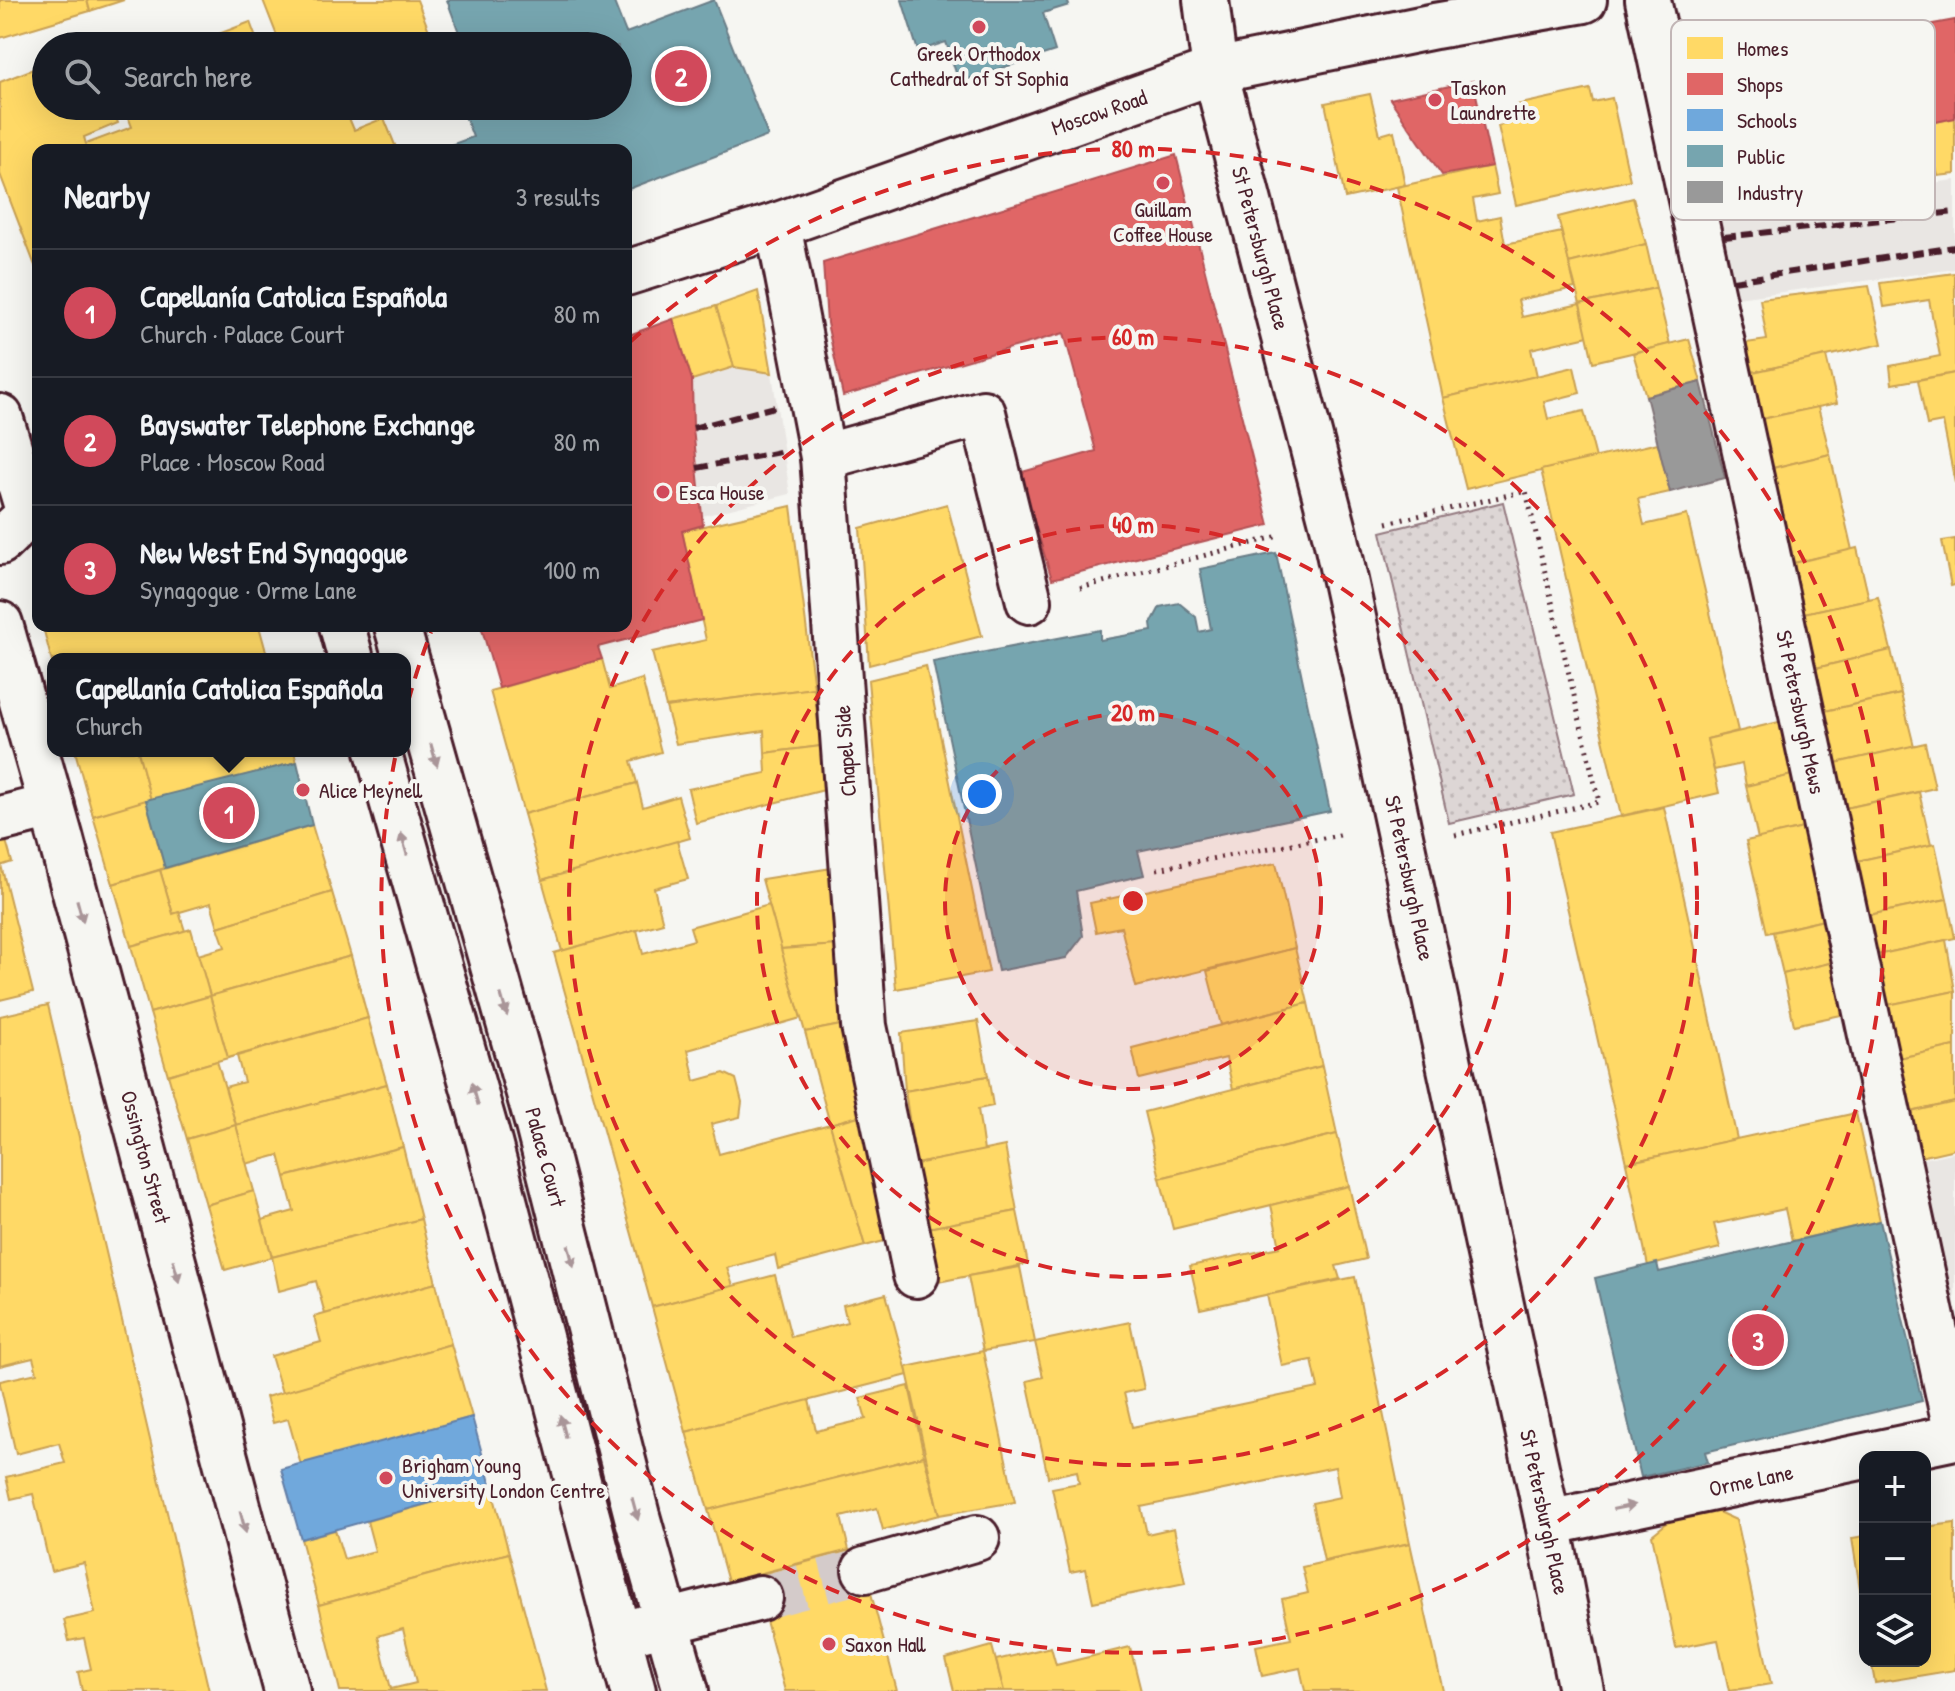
<!DOCTYPE html>
<html lang="en">
<head>
<meta charset="utf-8">
<style>
  :root { --surface:#171b24; --page:#20242c; --text:#f1f3f6; --muted:#9ea1a6; --line:#363941; --accent:#d1495b }
  body { margin:0; font-family:"Patrick Hand",sans-serif; background:var(--page); color:var(--text) }
  .controls { position:absolute; right:24px; bottom:24px; display:grid; overflow:hidden; border-radius:16px; box-shadow:0 8px 32px #0002 }
  .controls button { width:72px; height:72px; display:grid; place-items:center; padding:0; border:0; border-bottom:2px solid var(--line); background:var(--surface); color:var(--text); font:40px sans-serif }
  .you { position:absolute; left:982px; top:794px; width:28px; height:28px; margin:-20px; border:6px solid #fff; border-radius:50%; background:#1a73e8; box-shadow:0 0 0 12px #1a73e833 }
  .badge { display:grid; place-items:center; width:52px; height:52px; border-radius:50%; background:var(--accent); color:#fff; font-size:26px; font-weight:700 }
  .pin { position:absolute; translate:-50% -50%; border:4px solid #fff; box-shadow:0 2px 8px #0006 }
  .popup { position:absolute; left:47px; top:653px; width:364px; height:104px; box-sizing:border-box; display:grid; place-content:center; border-radius:16px; background:var(--surface); filter:drop-shadow(0 2px 6px #0005); font-size:26px; white-space:nowrap; color:var(--muted) }
  .popup b { font-size:30px; color:var(--text) }
  .popup::after { content:''; position:absolute; left:50%; top:100%; margin-left:-16px; border:16px solid transparent; border-top-color:var(--surface) }
  .list { margin:0; padding:0; list-style:none }
  h2 { display:flex; justify-content:space-between; align-items:center; height:104px; margin:0; padding:0 32px; font-size:34px }
  h2 small { font-size:26px; font-weight:400; color:var(--muted) }
  .list li { display:grid; grid-template-columns:52px 1fr auto; gap:24px; align-items:center; box-sizing:border-box; height:128px; padding:0 32px; border-top:2px solid var(--line) }
  .list b { display:block; font-size:30px; white-space:nowrap }
  .list p { margin:0; font-size:26px; white-space:nowrap; color:var(--muted) }
  .list em { font-size:26px; font-style:normal; color:var(--muted) }
  .icon { flex:none; width:44px; height:44px; fill:none; stroke:currentColor; stroke-width:2; stroke-linecap:round; stroke-linejoin:round }
  .map { position:relative; flex:none; width:1955px; height:1691px; overflow:hidden }
  .search { position:absolute; background:var(--surface); box-shadow:0 8px 32px #0002; left:32px; top:32px; width:600px; height:88px; display:flex; align-items:center; gap:20px; box-sizing:border-box; padding:0 28px; border-radius:44px; color:var(--muted); font-size:30px }
  .panel { position:absolute; background:var(--surface); box-shadow:0 8px 32px #0002; left:32px; top:144px; width:600px; height:488px; border-radius:16px }
  .map>svg:first-child { display:block }
  .built { fill:#e9e6e3 }
  .grass { fill:url(#grass-dots); stroke:#947a80; stroke-width:2 }
  .homes { fill:#ffd966; stroke:#c9a154; stroke-width:2; fill-rule:evenodd }
  .shops { fill:#e06666; stroke:#b35154; stroke-width:2 }
  .schools { fill:#6fa8dc; stroke:#647fa7; stroke-width:2 }
  .public { fill:#76a5af; stroke:#697d87; stroke-width:2 }
  .industry { fill:#999; stroke:#817478; stroke-width:2 }
  .lines { fill:none; stroke-linecap:round; stroke-linejoin:round }
  .minor-tunnel { stroke:#d4cbca; stroke-width:44; stroke-dasharray:44 22; stroke-linecap:butt }
  .minor-casing { stroke:#4a1f2b; stroke-width:50 }
  .path { stroke:#4a1f2b; stroke-width:5; stroke-dasharray:2 6; stroke-linecap:butt }
  .minor { stroke:#f6f6f2; stroke-width:44 }
  .rail { stroke:#4a1f2b; stroke-width:6; stroke-dasharray:12 6; stroke-linecap:butt }
  .oneway { fill:#a99598 }
  .ring { fill:none; stroke:#d62828; stroke-width:4; stroke-dasharray:14 10 }
  .poi-dot { fill:#d1495b; stroke:#f6f6f2; stroke-width:3 }
  .labels { text-anchor:middle; dominant-baseline:central; stroke-width:8; stroke-linejoin:round; paint-order:stroke }
  .poi-label { font-size:22px; fill:#4a1f2b; stroke:#f6f6f2; text-anchor:start }
  .street-label { font-size:22px; fill:#4a1f2b; stroke:#f6f6f2 }
  .key { fill:#f6f6f2; stroke:#c2b6b6; stroke-width:2 }
  .key-label { font-size:22px; fill:#4a1f2b }
  .centre { fill:#d62828; stroke:#f6f6f2; stroke-width:4 }
  .ring-label { font-size:24px; text-anchor:middle; font-weight:bold; fill:#d62828; stroke:#f6f6f2; stroke-width:8; stroke-linejoin:round; paint-order:stroke }
</style>
</head>
<body>
<div class="map">
<svg width="1955" height="1691" viewBox="0 0 1955 1691">
  <defs>
    <pattern id="grass-dots" width="8" height="8" patternUnits="userSpaceOnUse" patternTransform="scale(2)"><rect width="8" height="8" fill="#ddd6d5"/><path d="M2 2h.1M6 6h.1" fill="none" stroke="#bfb7b7" stroke-width="1.8" stroke-linecap="round"/></pattern>
  </defs>
  <rect width="100%" height="100%" fill="#f6f6f2"/>
  <filter id="ink" filterUnits="userSpaceOnUse"><feTurbulence type="fractalNoise" baseFrequency=".0125" numOctaves="2"/><feDisplacementMap in="SourceGraphic" scale="16" xChannelSelector="R" yChannelSelector="G"/><feConvolveMatrix kernelMatrix="1 2 1 2 8 2 1 2 1" color-interpolation-filters="sRGB"/></filter>
  <g filter="url(#ink)">
    <g class="built">
      <path d="M1955,180V269L1737,298L1718,211Z"/>
      <path d="M734,367L772,373L790,494L703,516L693,428L692,380Z"/>
      <path d="M1955,1152V1364L1909,1162Z"/>
    </g>
    <path class="grass" d="M1503,502L1574,794L1449,823L1381,532Z"/>
    <g class="homes">
      <path d="M0,0H87L90,11L0,38Z"/>
      <path d="M87,0H124L90,11Z"/>
      <path d="M263,0H417L435,46H281Z"/>
      <path d="M250,22L259,46H187Z"/>
      <path d="M1908,38L1926,124L1890,131L1888,124L1867,128L1850,50Z"/>
      <path d="M1850,50L1863,114L1704,146L1691,82Z"/>
      <path d="M46,64V106H112L118,123L84,137L86,144L132,127L124,106H379L349,118L354,130L384,118L397,150H38L37,271L0,174V82Z"/>
      <path d="M1590,89L1593,102L1612,98L1630,180L1516,205L1498,126L1516,122L1512,106Z"/>
      <path d="M1370,94L1380,135L1394,131L1405,185L1345,198L1325,103Z"/>
      <path d="M1955,118V174L1938,176L1926,124Z"/>
      <path d="M1492,166L1498,194L1473,199L1477,221L1500,216L1505,244L1562,232L1575,288L1518,300L1522,317L1580,304L1588,336L1531,349L1537,376L1443,398L1397,187Z"/>
      <path d="M1633,198L1646,244L1569,263L1558,217Z"/>
      <path d="M1646,244L1656,288L1580,304L1569,263Z"/>
      <path d="M1955,273V373L1892,384L1890,366L1940,356L1929,300L1884,307L1880,283Z"/>
      <path d="M1869,286L1882,344L1753,372L1746,343L1767,340L1760,299Z"/>
      <path d="M1656,288L1670,344L1593,362L1580,304Z"/>
      <path d="M758,291L772,373L734,367L716,306Z"/>
      <path d="M716,306L734,367L692,380L673,319Z"/>
      <path d="M1689,339L1701,382L1646,396L1633,353Z"/>
      <path d="M1826,356L1837,403L1762,419L1753,372Z"/>
      <path d="M1574,367L1580,393L1544,402L1548,419L1584,411L1596,458L1466,489L1443,398Z"/>
      <path d="M1955,373V483L1943,422L1927,425L1918,380Z"/>
      <path d="M1818,407L1830,454L1773,468L1762,419Z"/>
      <path d="M1658,443L1670,492L1638,499L1644,525L1687,515L1738,731L1707,739L1719,793L1621,816L1541,470Z"/>
      <path d="M1830,454L1852,550L1794,563L1773,468Z"/>
      <path d="M947,504L982,636L869,665L860,528Z"/>
      <path d="M791,506L814,688L666,707L652,652L706,640L682,531Z"/>
      <path d="M1955,539V585L1951,586L1942,541Z"/>
      <path d="M1857,548L1869,599L1804,613L1794,563Z"/>
      <path d="M1878,597L1891,650L1816,668L1804,613Z"/>
      <path d="M62,626H259L268,659H53V666L44,631Z"/>
      <path d="M1891,650L1901,694L1825,711L1816,668Z"/>
      <path d="M602,659L610,689L642,679L661,752L631,761L637,783L524,814L490,691Z"/>
      <path d="M926,666L989,972L896,989L868,680Z"/>
      <path d="M814,688L821,746L765,753L764,731L676,744L666,707Z"/>
      <path d="M1901,694L1914,746L1836,763L1825,711Z"/>
      <path d="M1779,722L1792,775L1746,786L1742,764L1714,770L1707,739Z"/>
      <path d="M1925,743L1935,788L1846,808L1836,763Z"/>
      <path d="M821,746L828,789L696,823L688,789L766,773L765,753Z"/>
      <path d="M75,751H138L151,800L93,816Z"/>
      <path d="M138,751H294L297,762L151,800Z"/>
      <path d="M1792,775L1803,828L1758,839L1746,786Z"/>
      <path d="M637,783L643,807L678,796L690,838L542,880L524,814Z"/>
      <path d="M1919,792L1931,845L1857,861L1846,808Z"/>
      <path d="M146,800L165,868L113,884L93,816Z"/>
      <path d="M1664,807L1737,1139L1626,1163L1550,832Z"/>
      <path d="M0,819L12,862L0,866Z"/>
      <path d="M312,825L332,892L218,927L211,903L173,914L160,870Z"/>
      <path d="M1803,828L1824,920L1767,933L1746,841Z"/>
      <path d="M677,841L688,879L654,888L663,923L562,951L542,880Z"/>
      <path d="M1935,844L1947,899L1869,915L1857,861Z"/>
      <path d="M1276,863L1295,948L1136,987L1121,927L1096,932L1090,903Z"/>
      <path d="M1,865L33,992L0,1000V866Z"/>
      <path d="M832,868L839,945L781,949L762,879Z"/>
      <path d="M160,870L173,914L179,912L185,931L131,946L113,884Z"/>
      <path d="M332,892L351,956L210,996L198,955L225,947L218,927Z"/>
      <path d="M1947,899L1955,938L1877,955L1869,915Z"/>
      <path d="M769,905L801,1018L688,1050L695,1081L724,1073L736,1079L742,1102L740,1117L711,1124L719,1154L830,1124L865,1246L778,1269L775,1255L727,1268L733,1286L652,1307L554,953L637,930L643,954L694,940L690,927Z"/>
      <path d="M1824,920L1834,962L1783,974L1773,932Z"/>
      <path d="M191,929L210,996L150,1013L131,946Z"/>
      <path d="M1946,940L1955,991L1888,1005L1877,955Z"/>
      <path d="M839,945L846,1024L805,1032L781,949Z"/>
      <path d="M1295,948L1308,1003L1221,1025L1207,971Z"/>
      <path d="M351,956L368,1018L228,1058L210,996Z"/>
      <path d="M1834,962L1846,1014L1794,1025L1783,974Z"/>
      <path d="M1955,991V1046L1899,1058L1888,1005Z"/>
      <path d="M210,996L228,1058L168,1075L150,1013Z"/>
      <path d="M1308,1003L1322,1066L1233,1089L1226,1058L1139,1079L1132,1048Z"/>
      <path d="M48,1005L209,1691H82L78,1672L91,1669L84,1638L69,1641L64,1620L95,1613L84,1563L51,1571L33,1494L11,1499L6,1477L65,1463L59,1443L16,1454L0,1384V1381L37,1373L33,1358L0,1366V1016Z"/>
      <path d="M368,1018L387,1084L236,1125L225,1087L244,1082L237,1056Z"/>
      <path d="M978,1021L988,1076L905,1091L901,1033Z"/>
      <path d="M846,1024L866,1114L830,1124L805,1032Z"/>
      <path d="M1955,1046V1102L1911,1112L1899,1058Z"/>
      <path d="M217,1061L236,1125L187,1139L168,1075Z"/>
      <path d="M1322,1066L1337,1134L1160,1178L1144,1112Z"/>
      <path d="M988,1076L993,1106L978,1109L984,1151L916,1164L905,1091Z"/>
      <path d="M387,1084L403,1147L285,1177L279,1155L246,1164L236,1125Z"/>
      <path d="M1955,1102V1149L1920,1157L1911,1112Z"/>
      <path d="M1856,1113L1880,1221L1792,1241L1785,1209L1714,1224L1720,1248L1648,1266L1626,1163Z"/>
      <path d="M866,1114L896,1238L865,1246L830,1124Z"/>
      <path d="M236,1125L254,1191L206,1205L187,1139Z"/>
      <path d="M1337,1134L1349,1186L1173,1229L1160,1178Z"/>
      <path d="M1005,1146L1017,1211L928,1228L916,1164Z"/>
      <path d="M403,1147L421,1219L272,1257L262,1220L294,1211L285,1177Z"/>
      <path d="M1349,1186L1366,1259L1336,1266L1340,1279L1200,1309L1190,1266L1280,1247L1271,1205Z"/>
      <path d="M254,1191L272,1257L225,1270L206,1205Z"/>
      <path d="M1017,1211L1028,1264L938,1282L928,1228Z"/>
      <path d="M421,1219L436,1283L325,1314L316,1281L279,1291L272,1257Z"/>
      <path d="M1020,1267L1035,1342L983,1351L968,1276Z"/>
      <path d="M775,1275L791,1337L847,1322L843,1305L886,1294L908,1375L686,1432L652,1307Z"/>
      <path d="M1355,1277L1410,1543L1324,1561L1312,1503L1340,1497L1335,1467L1141,1507L1147,1534L1174,1528L1185,1583L1093,1602L1086,1569L1070,1572L1052,1488L1079,1483L1077,1471L1048,1477L1027,1381L1043,1377L1035,1342L1130,1322L1144,1389L1124,1393L1132,1427L1318,1388L1312,1360L1282,1366L1267,1295Z"/>
      <path d="M436,1283L451,1344L282,1393L271,1356L321,1342L314,1317Z"/>
      <path d="M451,1344L472,1417L301,1465L288,1419L273,1423L266,1397Z"/>
      <path d="M983,1351L1015,1502L939,1515L906,1367Z"/>
      <path d="M909,1386L924,1456L708,1510L686,1432L809,1400L816,1431L866,1419L860,1398Z"/>
      <path d="M924,1456L939,1515L883,1530L877,1508L841,1517L849,1550L728,1582L708,1510Z"/>
      <path d="M491,1486L509,1553L319,1605L301,1539L335,1530L344,1559L375,1551L367,1521Z"/>
      <path d="M1714,1510L1736,1520L1771,1684L1729,1691L1718,1640L1676,1648L1652,1535L1668,1522L1692,1512Z"/>
      <path d="M1955,1523V1670L1875,1683L1871,1661H1925V1527Z"/>
      <path d="M1865,1536V1620L1852,1538Z"/>
      <path d="M1410,1543L1443,1691H1305L1300,1668L1262,1676L1256,1646L1291,1639L1282,1599L1308,1593L1302,1567Z"/>
      <path d="M859,1548L897,1691H785L754,1576Z"/>
      <path d="M509,1553L546,1691H340L319,1605ZM403,1629L416,1683L391,1689L378,1636Z"/>
      <path d="M992,1646L1004,1691H954L946,1659Z"/>
      <path d="M1051,1647L1056,1665L1130,1647L1141,1691H1004L996,1660Z"/>
    </g>
    <g class="shops">
      <path d="M1955,20V118L1926,124L1910,48L1933,24Z"/>
      <path d="M1473,81L1492,166L1442,175L1390,99Z"/>
      <path d="M1176,155L1269,525L1052,579L1019,473L1096,451L1064,333L843,396L827,323L823,263Z"/>
      <path d="M673,319L692,380L693,428L703,525L682,531L702,620L598,647L602,659L499,688L481,626H626V336Z"/>
    </g>
    <path class="schools" d="M472,1417L491,1486L301,1539L281,1469Z"/>
    <g class="public">
      <path d="M447,0H613L626,33L714,0L768,136L626,190V150H437L473,137L461,106H618V46H464Z"/>
      <path d="M902,0H1067L1069,5L1043,13L1055,51L959,82L946,42L918,51Z"/>
      <path d="M1276,553L1330,811L1138,851L1144,875L1076,891L1083,936L1066,958L998,971L933,662L1100,630V640L1152,631L1151,624L1160,607L1179,603L1196,617L1199,632L1211,629L1200,569Z"/>
      <path d="M297,762L312,825L165,868L146,800Z"/>
      <path d="M1880,1221L1922,1401L1705,1452L1708,1462L1641,1477L1595,1278L1657,1263L1659,1272Z"/>
    </g>
    <path class="industry" d="M1701,382L1725,478L1670,492L1646,396Z"/>
    <g class="lines">
      <path class="minor-tunnel" d="M760,1598L865,1570"/>
      <g class="minor-casing">
        <g id="minor">
          <path d="M1206,0L1215,71L1335,534L1548,1523L1581,1691"/>
          <path d="M1648,0L1955,1425"/>
          <path d="M778,225L823,457L864,1026L916,1275"/>
          <path d="M626,273L778,225L1215,71L1435,26L1584,0"/>
          <path d="M0,417L29,514"/>
          <path d="M823,457L983,413L1029,601"/>
          <path d="M0,542L29,514L38,510"/>
          <path d="M0,624L60,836L287,1691"/>
          <path d="M342,626L351,659"/>
          <path d="M397,626L538,1125L637,1516L686,1691"/>
          <path d="M378,751L488,1139L633,1691"/>
          <path d="M0,819L52,806"/>
          <path d="M1548,1523L1955,1437"/>
          <path d="M865,1570L977,1538"/>
          <path d="M640,1629L760,1598"/>
        </g>
      </g>
      <g class="path">
        <path d="M1387,523L1526,491L1599,802L1455,835"/>
        <path d="M1080,588L1279,536"/>
        <path d="M1157,869L1345,834"/>
      </g>
      <use href="#minor" class="minor"/>
      <g class="rail">
        <path d="M1724,237L1955,212"/>
        <path d="M1733,281L1955,247"/>
        <path d="M693,428L779,406"/>
        <path d="M697,468L785,451"/>
      </g>
    </g>
    <defs><path id="oneway-solid" d="M-6-.8H1V-3.2L6.5 0L1 3.2V.8H-6Z" transform="scale(2)"/></defs>
    <g class="oneway">
      <use href="#oneway-solid" transform="translate(434 755) rotate(74)"/>
      <use href="#oneway-solid" transform="translate(404 844) rotate(-106)"/>
      <use href="#oneway-solid" transform="translate(80 911) rotate(75)"/>
      <use href="#oneway-solid" transform="translate(504 1005) rotate(74)"/>
      <use href="#oneway-solid" transform="translate(475 1094) rotate(-106)"/>
      <use href="#oneway-solid" transform="translate(571 1256) rotate(76)"/>
      <use href="#oneway-solid" transform="translate(176 1271) rotate(75)"/>
      <use href="#oneway-solid" transform="translate(563 1426) rotate(-105)"/>
      <use href="#oneway-solid" transform="translate(1624 1507) rotate(-12)"/>
      <use href="#oneway-solid" transform="translate(635 1509) rotate(75)"/>
      <use href="#oneway-solid" transform="translate(243 1522) rotate(75)"/>
    </g>
  </g>
  <circle cx="1133" cy="901" r="188" fill="#d62828" fill-opacity=".12"/>
  <g class="ring">
    <circle cx="1133" cy="901" r="188"/>
    <circle cx="1133" cy="901" r="376"/>
    <circle cx="1133" cy="901" r="564"/>
    <path d="M630 342A752 752 0 1 1 431 632"/>
  </g>
  <g class="poi-dot">
    <circle cx="979" cy="27" r="8"/>
    <circle cx="1435" cy="100" r="8"/>
    <circle cx="1163" cy="183" r="8"/>
    <circle cx="663" cy="492" r="8"/>
    <circle cx="303" cy="790" r="8"/>
    <circle cx="386" cy="1478" r="8"/>
    <circle cx="829" cy="1644" r="8"/>
  </g>
  <g class="labels">
    <g class="poi-label">
      <text x="979" y="53" text-anchor="middle">Greek Orthodox<tspan x="979" dy="25">Cathedral of St Sophia</tspan></text>
      <text x="1451" y="87">Taskon<tspan x="1451" dy="25">Laundrette</tspan></text>
      <text x="1163" y="209" text-anchor="middle">Guillam<tspan x="1163" dy="25">Coffee House</tspan></text>
      <text x="679" y="492">Esca House</text>
      <text x="319" y="790">Alice Meynell</text>
      <text x="402" y="1465">Brigham Young<tspan x="402" dy="25">University London Centre</tspan></text>
      <text x="845" y="1644">Saxon Hall</text>
    </g>
    <g class="street-label">
      <text transform="translate(1099 112) rotate(-19)">Moscow Road</text>
      <text transform="translate(1261 248) rotate(75)">St Petersburgh Place</text>
      <text transform="translate(1801 712) rotate(78)">St Petersburgh Mews</text>
      <text transform="translate(845 751) rotate(-94)">Chapel Side</text>
      <text transform="translate(1410 878) rotate(78)">St Petersburgh Place</text>
      <text transform="translate(146 1157) rotate(75)">Ossington Street</text>
      <text transform="translate(546 1157) rotate(75)">Palace Court</text>
      <text transform="translate(1751 1480) rotate(-12)">Orme Lane</text>
      <text transform="translate(1545 1512) rotate(78)">St Petersburgh Place</text>
    </g>
  </g>
  <rect x="1671" y="20" width="264" height="200" rx="12" class="key"/>
  <rect x="1687" y="37" width="36" height="22" fill="#ffd966"/>
  <rect x="1687" y="73" width="36" height="22" fill="#e06666"/>
  <rect x="1687" y="109" width="36" height="22" fill="#6fa8dc"/>
  <rect x="1687" y="145" width="36" height="22" fill="#76a5af"/>
  <rect x="1687" y="181" width="36" height="22" fill="#999"/>
  <g class="key-label">
    <text x="1737" y="56">Homes</text>
    <text x="1737" y="92">Shops</text>
    <text x="1737" y="128">Schools</text>
    <text x="1737" y="164">Public</text>
    <text x="1737" y="200">Industry</text>
  </g>
  <circle cx="1133" cy="901" r="12" class="centre"/>
  <g class="ring-label">
    <text x="1133" y="157">80 m</text>
    <text x="1133" y="345">60 m</text>
    <text x="1133" y="533">40 m</text>
    <text x="1133" y="721">20 m</text>
  </g>
</svg>
<div class="controls">
<button>+</button>
<button>−</button>
<button><svg class="icon" aria-label="layers" viewBox="0 0 24 24"><path d="M12 4l9 5-9 5-9-5zM3 14l9 5 9-5"/></svg></button>
</div>
<div class="you"></div>
<div class="pin badge" style="left:229px;top:813px">1</div>
<div class="popup"><b>Capellanía Catolica Española</b>Church</div>
<div class="pin badge" style="left:681px;top:76px">2</div>
<div class="pin badge" style="left:1758px;top:1340px">3</div>
<div class="search"><svg class="icon" aria-label="search" viewBox="0 0 24 24"><circle cx="10" cy="10" r="6"/><path d="M15 15l6 6"/></svg>Search here</div>
<section class="panel">
<h2>Nearby<small>3 results</small></h2>
<ul class="list">
<li><span class="badge">1</span><div><b>Capellanía Catolica Española</b><p>Church · Palace Court</p></div><em>80 m</em></li>
<li><span class="badge">2</span><div><b>Bayswater Telephone Exchange</b><p>Place · Moscow Road</p></div><em>80 m</em></li>
<li><span class="badge">3</span><div><b>New West End Synagogue</b><p>Synagogue · Orme Lane</p></div><em>100 m</em></li>
</ul>
</section>
</div>
</body>
</html>
